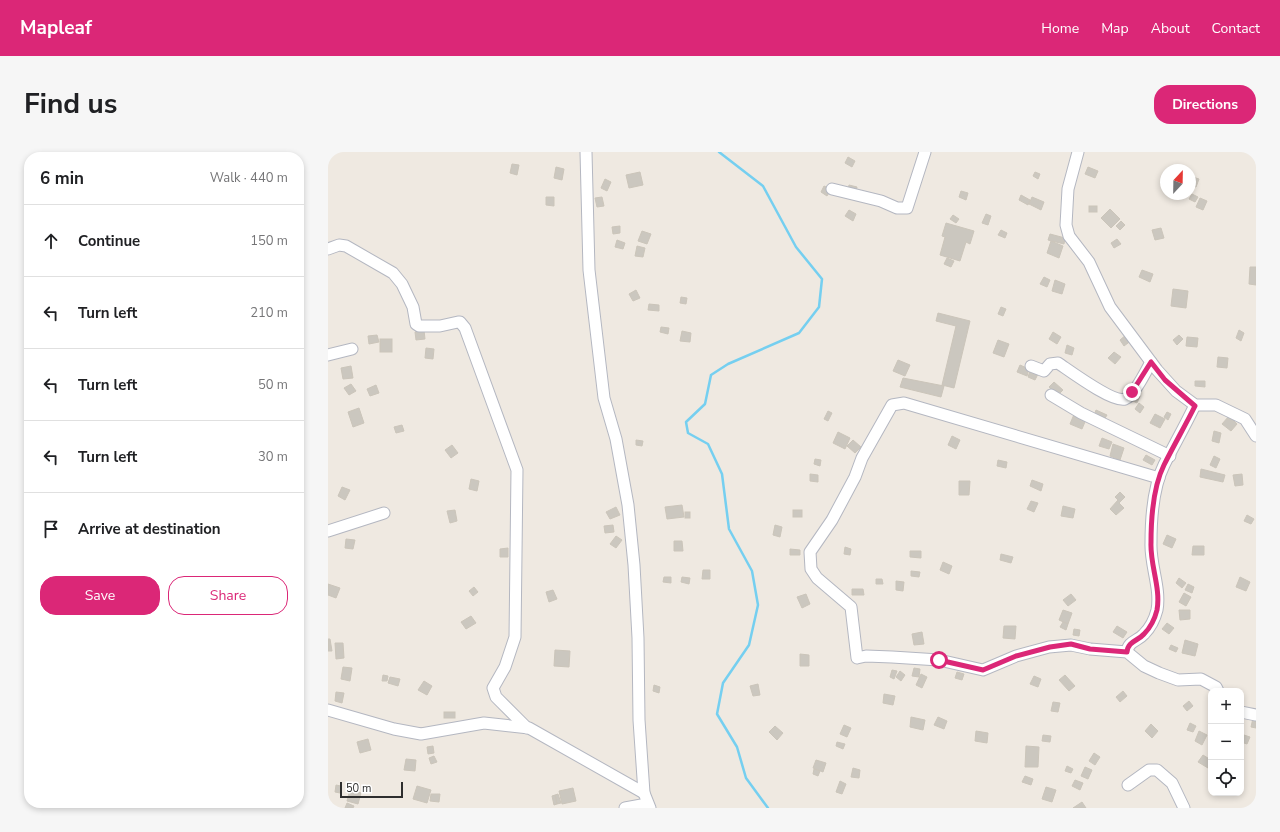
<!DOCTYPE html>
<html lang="en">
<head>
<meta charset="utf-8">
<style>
  :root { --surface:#fff; --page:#f6f6f6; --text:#202124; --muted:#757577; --line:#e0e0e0; --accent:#db2777 }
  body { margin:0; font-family:"Nunito Sans",sans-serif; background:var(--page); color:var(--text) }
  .controls { position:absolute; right:12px; bottom:12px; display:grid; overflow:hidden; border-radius:8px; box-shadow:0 2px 6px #0003 }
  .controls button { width:36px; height:36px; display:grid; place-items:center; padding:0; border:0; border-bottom:1px solid var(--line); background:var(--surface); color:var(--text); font:20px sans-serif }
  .compass { position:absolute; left:832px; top:12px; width:36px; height:36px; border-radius:50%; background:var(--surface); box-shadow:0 2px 6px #0003; rotate:22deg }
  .scale { position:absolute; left:12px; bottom:10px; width:63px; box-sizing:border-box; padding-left:4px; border:2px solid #2e2e2e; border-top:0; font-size:11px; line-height:14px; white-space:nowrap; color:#2e2e2e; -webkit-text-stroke:3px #fff; paint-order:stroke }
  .stop { position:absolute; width:12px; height:12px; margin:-9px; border:3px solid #db2777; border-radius:50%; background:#fff }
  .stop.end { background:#db2777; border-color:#fff; box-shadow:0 1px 4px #0008 }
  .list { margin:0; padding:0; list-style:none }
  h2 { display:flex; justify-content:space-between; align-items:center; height:52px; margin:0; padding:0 16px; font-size:17px }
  h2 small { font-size:13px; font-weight:400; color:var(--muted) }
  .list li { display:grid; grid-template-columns:26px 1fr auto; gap:12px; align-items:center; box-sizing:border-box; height:72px; padding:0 16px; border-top:1px solid var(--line) }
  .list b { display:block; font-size:15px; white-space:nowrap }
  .list em { font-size:13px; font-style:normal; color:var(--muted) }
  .actions { display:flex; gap:8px; padding:12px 16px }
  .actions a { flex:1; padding:9px 0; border:1px solid var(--accent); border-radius:16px; text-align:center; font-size:14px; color:var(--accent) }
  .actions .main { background:var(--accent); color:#fff }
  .icon { flex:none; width:22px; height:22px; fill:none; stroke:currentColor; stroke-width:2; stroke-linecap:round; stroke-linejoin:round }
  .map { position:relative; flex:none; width:928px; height:656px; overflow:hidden; border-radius:16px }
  header { display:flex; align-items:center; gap:24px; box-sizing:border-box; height:56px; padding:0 20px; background:var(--accent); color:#fff }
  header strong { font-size:19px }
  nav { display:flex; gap:22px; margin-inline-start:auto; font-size:14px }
  .intro { display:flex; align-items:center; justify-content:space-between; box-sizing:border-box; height:96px; padding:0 24px }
  h1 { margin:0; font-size:28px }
  .button { padding:10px 18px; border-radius:16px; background:var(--accent); color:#fff; font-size:14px; font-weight:700 }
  main { display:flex; gap:24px; padding:0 24px }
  aside { flex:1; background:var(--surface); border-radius:16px; box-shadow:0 2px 6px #0003 }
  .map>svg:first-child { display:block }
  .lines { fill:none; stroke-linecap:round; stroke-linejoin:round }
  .stream { stroke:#75cff0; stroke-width:2.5 }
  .building { fill:#cbc7bf; stroke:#cbc5ba }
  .minor-casing { stroke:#b4b7c1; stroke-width:13 }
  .minor { stroke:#fff; stroke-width:11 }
  .route { stroke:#db2777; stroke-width:5 }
</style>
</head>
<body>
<header>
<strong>Mapleaf</strong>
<nav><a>Home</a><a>Map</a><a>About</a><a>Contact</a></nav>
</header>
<div class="intro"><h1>Find us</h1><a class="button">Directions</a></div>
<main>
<aside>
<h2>6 min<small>Walk · 440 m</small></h2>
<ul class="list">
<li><svg class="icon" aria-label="ahead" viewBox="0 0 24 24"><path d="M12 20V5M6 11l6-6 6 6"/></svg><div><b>Continue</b></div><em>150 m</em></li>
<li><svg class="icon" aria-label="left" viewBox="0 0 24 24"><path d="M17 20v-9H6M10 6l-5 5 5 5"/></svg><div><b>Turn left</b></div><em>210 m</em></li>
<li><svg class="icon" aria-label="left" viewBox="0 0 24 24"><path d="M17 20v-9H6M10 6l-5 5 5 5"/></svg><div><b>Turn left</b></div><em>50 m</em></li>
<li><svg class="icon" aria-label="left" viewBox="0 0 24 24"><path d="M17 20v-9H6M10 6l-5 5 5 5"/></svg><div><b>Turn left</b></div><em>30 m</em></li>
<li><svg class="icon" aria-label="arrive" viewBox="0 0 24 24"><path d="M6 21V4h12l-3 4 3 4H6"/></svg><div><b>Arrive at destination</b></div></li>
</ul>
<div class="actions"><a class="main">Save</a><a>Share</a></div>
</aside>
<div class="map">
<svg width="928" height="656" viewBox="0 0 928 656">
  <rect width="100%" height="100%" fill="#efe9e1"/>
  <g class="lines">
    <path class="stream" d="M391,0L435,34L468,95L494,127L491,155L471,181L400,212L383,223L377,252L358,270L360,281L380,292L394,322L401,377L424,419L430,453L421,493L395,531L389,562L409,595L418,626L440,656"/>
  </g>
  <g class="building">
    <path d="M520,5L527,9L524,15L517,11Z"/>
    <path d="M184,12L191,13L189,23L182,21Z"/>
    <path d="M228,15L236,17L234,28L226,26Z"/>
    <path d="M760,15L770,19L767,26L757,22Z"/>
    <path d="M312,20L315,33L301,36L298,23Z"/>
    <path d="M707,20L712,22L710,27L705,24Z"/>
    <path d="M865,25L871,27L868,35L863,33Z"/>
    <path d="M277,27L283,30L279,39L273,36Z"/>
    <path d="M521,33L529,35L528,40L520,38Z"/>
    <path d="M496,34L503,37L499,44L493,40Z"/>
    <path d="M633,39L640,41L638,48L631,45Z"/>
    <path d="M864,42L870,45L867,50L861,47Z"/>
    <path d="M693,43L702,48L700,53L691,48Z"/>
    <path d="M218,45H226V54L218,53Z"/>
    <path d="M274,45L276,54L269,55L267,46Z"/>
    <path d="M704,45L716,50L713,58L701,52Z"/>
    <path d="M872,46L879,49L875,58L868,55Z"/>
    <rect x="761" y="54" width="8" height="6"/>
    <path d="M782,57L792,67L783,76L773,66Z"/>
    <path d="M521,58L528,62L525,69L517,64Z"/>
    <path d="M658,62L663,64L660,73L654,71Z"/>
    <path d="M625,63L631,67L628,71L622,67Z"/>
    <path d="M793,69L797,73L792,78L788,74Z"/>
    <path d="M618,71L646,79L642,92L638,90L632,109L612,103L617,85L614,84Z"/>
    <path d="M292,74V81L285,82L284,75Z"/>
    <path d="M833,76L836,86L827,88L824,78Z"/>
    <path d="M673,78L679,81L677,86L670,83Z"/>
    <path d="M314,79L323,82L319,92L310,89Z"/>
    <path d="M722,82L737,86L736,92L720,88Z"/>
    <path d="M789,87L793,92L786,96L783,91Z"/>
    <path d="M289,88L297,91L295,97L287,95Z"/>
    <path d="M723,89L735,94L731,106L719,101Z"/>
    <path d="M309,94L317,96L315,105L307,104Z"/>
    <path d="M619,106L626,109L623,115L616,112Z"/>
    <path d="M922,115H928V133L921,132Z"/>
    <path d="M814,118L825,122L822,130L811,125Z"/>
    <path d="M716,125L722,128L719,135L712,132Z"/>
    <path d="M727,128L737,132L734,142L724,139Z"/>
    <path d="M845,137L860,139L858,156L843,154Z"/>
    <path d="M308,138L312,146L305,149L301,142Z"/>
    <path d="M353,145L359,146L358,152L352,151Z"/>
    <path d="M321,152L331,153V159L320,158Z"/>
    <path d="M673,155L678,157L675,164L670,162Z"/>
    <path d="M610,161L642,169L626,236L614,233L628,174L608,169Z"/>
    <path d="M333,175L341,176L340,182L332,180Z"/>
    <path d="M96,178L97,187L88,188L87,180Z"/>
    <path d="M911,178L916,181L913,189L908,186Z"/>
    <path d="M354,179L363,181L362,190L352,189Z"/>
    <path d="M725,180L733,185L729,192L721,187Z"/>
    <path d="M799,182L804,188L796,194L792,188Z"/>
    <path d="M49,183L51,190L41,192L40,184Z"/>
    <path d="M851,183L855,187L849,193L845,188Z"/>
    <path d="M859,185L870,186L869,195L858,194Z"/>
    <rect x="52" y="187" width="12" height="13"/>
    <path d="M670,188L681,192L676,205L665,201Z"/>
    <path d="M739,193L746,196L744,203L737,201Z"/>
    <path d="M98,196L106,197L105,207L97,206Z"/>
    <path d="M786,200L793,205L787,212L780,206Z"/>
    <path d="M890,205L900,206L899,216L889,215Z"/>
    <path d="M570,208L582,213L577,224L565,219Z"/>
    <path d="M692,213L701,217L699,224L689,220Z"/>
    <path d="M23,214L25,226L15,227L13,216Z"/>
    <path d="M702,219L710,222L707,228L700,225Z"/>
    <path d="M575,226L616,234L613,245L572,235Z"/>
    <path d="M867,229H877V235L867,234Z"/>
    <path d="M726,230L735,238L730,243L721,235Z"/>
    <path d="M23,232L28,239L21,243L16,236Z"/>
    <path d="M48,233L51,241L42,244L39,237Z"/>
    <path d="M806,241L812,244L809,251L803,248Z"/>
    <path d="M811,251L816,255L812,261L807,257Z"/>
    <path d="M31,256L36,271L25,275L20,260Z"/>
    <path d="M768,258L779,263L776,268L766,264Z"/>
    <path d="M500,259L504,261L500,269L496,267Z"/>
    <path d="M747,260L759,265L754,277L742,272Z"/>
    <path d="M839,260L843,262L840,268L836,265Z"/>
    <path d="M827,262L837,267L832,276L822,271Z"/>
    <path d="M901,264L909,272L903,279L894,272Z"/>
    <path d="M74,273L76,279L68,281L66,275Z"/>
    <path d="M886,279L893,281L891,291L884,289Z"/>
    <path d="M510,280L522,286L517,297L505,291Z"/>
    <path d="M624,284L632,288L628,297L620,293Z"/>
    <path d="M774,286L784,290L781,297L771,294Z"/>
    <path d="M308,288L315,289L314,294L308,293Z"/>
    <path d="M525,288L533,295L527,301L519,294Z"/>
    <path d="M785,292L796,296L792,308L782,304Z"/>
    <path d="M124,293L130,301L123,306L117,298Z"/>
    <path d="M818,303L827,308L824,313L815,308Z"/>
    <path d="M886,304L892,307L888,316L882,313Z"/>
    <path d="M487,307L493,308L492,314L486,312Z"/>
    <path d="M670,308L679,310L678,316L669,314Z"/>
    <path d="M873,317L897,323L895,330L872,325Z"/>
    <path d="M482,322L490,323V330L482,329Z"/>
    <path d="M914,322L915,333L907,334L905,323Z"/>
    <path d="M143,327L151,329L149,339L141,337Z"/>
    <path d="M704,328L715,332L713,339L702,334Z"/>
    <path d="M631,329H642L641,343H631Z"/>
    <path d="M14,335L22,338L17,348L10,344Z"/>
    <path d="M792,340L797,345L791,351L796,356L788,363L782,357L790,348L787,345Z"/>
    <path d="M703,349L710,351L706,360L699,357Z"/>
    <path d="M354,353L356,365L339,367L337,355Z"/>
    <path d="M735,354L747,357L745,366L733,364Z"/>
    <path d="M288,355L292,363L282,367L278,360Z"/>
    <path d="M127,358L129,369L122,371L119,359Z"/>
    <rect x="465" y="358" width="9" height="7"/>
    <rect x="357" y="360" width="5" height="6"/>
    <path d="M919,363L926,367L923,372L916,369Z"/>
    <path d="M285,373L286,380L277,381L276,374Z"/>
    <path d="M447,373L454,375L452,385L445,383Z"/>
    <path d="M839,383L848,387L844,396L835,392Z"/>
    <path d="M288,384L294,388L288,396L282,392Z"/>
    <path d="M18,387L27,388L25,397L17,396Z"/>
    <path d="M346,389H354L355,399H346Z"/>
    <path d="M865,394H876V403H864Z"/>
    <path d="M517,395L523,397L522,403L516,402Z"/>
    <path d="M180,396V405H172V397Z"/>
    <path d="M462,397L472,398V403H462Z"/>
    <path d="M582,399H593V406L582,405Z"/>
    <path d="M673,402L685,405L683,411L672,408Z"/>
    <path d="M615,410L624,414L621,422L612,418Z"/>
    <path d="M375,418H382V427H374Z"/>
    <path d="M583,419L592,420L591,425L583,424Z"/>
    <path d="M336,425H343V431L335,430Z"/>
    <path d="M354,425L362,426L361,432L353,430Z"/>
    <path d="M912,425L922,430L918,439L908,435Z"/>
    <path d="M851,426L858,431L854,436L848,431Z"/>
    <path d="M548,427H554L555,432H548Z"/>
    <path d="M568,429L576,430L575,439L568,438Z"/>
    <path d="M0,432L12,436L8,446L0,443Z"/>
    <path d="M860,432L866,435L864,441L857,438Z"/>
    <path d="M146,435L150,440L145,444L141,439Z"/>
    <path d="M524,437H535L536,443H524Z"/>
    <path d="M225,438L229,447L221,450L218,440Z"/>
    <path d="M856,441L863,445L858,454L851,450Z"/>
    <path d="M478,442L482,452L474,456L469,445Z"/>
    <path d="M743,442L748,448L740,454L735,448Z"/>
    <path d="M735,458L744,461L740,472L731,468Z"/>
    <path d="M851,458H862V467L852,468Z"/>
    <path d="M143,464L148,471L138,477L133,470Z"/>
    <path d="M735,470L740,472L738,478L732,475Z"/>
    <path d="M839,471L846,476L841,482L834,477Z"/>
    <path d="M676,474H688L687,487L675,486Z"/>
    <path d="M789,474L799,480L795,486L785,480Z"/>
    <path d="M746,477L752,478L751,484L745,483Z"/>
    <path d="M594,480L596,492L586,493L584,482Z"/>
    <path d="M0,487H2L4,499H0Z"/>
    <path d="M857,488L870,492L867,504L854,501Z"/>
    <path d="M7,491H15L16,506L8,507Z"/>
    <path d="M843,493L850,496L848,500L841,497Z"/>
    <path d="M227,498L242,499L241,515L226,514Z"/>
    <path d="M472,502L481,503V514H472Z"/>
    <path d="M15,515L24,516L22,529L13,527Z"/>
    <path d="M586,516L592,517L591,525L584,524Z"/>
    <path d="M564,518L569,519L566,527L562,525Z"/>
    <path d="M572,519L577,523L573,529L568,525Z"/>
    <path d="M629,520L636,522L634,528L627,526Z"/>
    <path d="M593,522L599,525L594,536L588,533Z"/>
    <path d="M55,523L60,524L59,529H54Z"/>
    <path d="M737,523L747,534L741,539L731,528Z"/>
    <path d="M706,524L713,527L710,535L702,532Z"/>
    <path d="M62,525L72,527L70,534L60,531Z"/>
    <path d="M96,529L104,534L99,543L90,538Z"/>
    <path d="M430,532L432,543L425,544L422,534Z"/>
    <path d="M326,533L332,535L331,541L325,539Z"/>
    <path d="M795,539L799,544L792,550L788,545Z"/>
    <path d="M8,540L16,541L14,551L7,549Z"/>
    <path d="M556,542L567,544L565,553L555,551Z"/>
    <path d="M861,549L865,554L859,559L855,554Z"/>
    <path d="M725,550L732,551L730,560L723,559Z"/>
    <rect x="116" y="560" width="11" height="6"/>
    <path d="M583,565L597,568L595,578L582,575Z"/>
    <path d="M610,565L619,569L616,577L606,573Z"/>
    <path d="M925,566L928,567V576L923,575Z"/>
    <path d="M862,571L868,574L865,580L859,578Z"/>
    <path d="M823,572L830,579L824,586L817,579Z"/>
    <path d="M516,573L523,576L519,585L512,582Z"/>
    <path d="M447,574L455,581L449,588L441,580Z"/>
    <path d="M648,579L660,581L659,591L647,589Z"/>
    <path d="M871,579L879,583L874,593L867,589Z"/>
    <path d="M913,582L922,585L919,592L913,590Z"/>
    <path d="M715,583L723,584L722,590L714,589Z"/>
    <path d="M40,587L43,598L32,601L29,590Z"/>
    <path d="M509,590L517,592L515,597L508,594Z"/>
    <path d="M105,594L106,601L100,602L99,595Z"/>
    <path d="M698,594L711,595L710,615H697Z"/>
    <path d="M766,601L772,605L767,613L761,609Z"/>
    <path d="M875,603L883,608L880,616L870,610Z"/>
    <path d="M106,604L109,610L103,612L101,606Z"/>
    <path d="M78,607L88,608L87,619L76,618Z"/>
    <path d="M488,608L498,611L495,620L485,616Z"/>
    <path d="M739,614L745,617L743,621L737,619Z"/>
    <path d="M757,615L764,618L760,627L753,624Z"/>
    <path d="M525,616L532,618L531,626L523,625Z"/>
    <path d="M486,617L492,619L490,624L485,622Z"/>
    <path d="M697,624L705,627L703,633L694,630Z"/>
    <path d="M747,628L755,631L752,638L744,634Z"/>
    <path d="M512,629L518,632L514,642L508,640Z"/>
    <path d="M8,633L13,634L12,641L7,640Z"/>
    <path d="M89,634L103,638L99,651L85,647Z"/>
    <path d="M718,635L728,638L724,650L714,647Z"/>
    <path d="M245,636L248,649L234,652L231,639Z"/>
    <path d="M22,637L33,641L30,652L19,649Z"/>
    <path d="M103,642H112L111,650L102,649Z"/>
    <path d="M230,642L233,651L229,652L227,643Z"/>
    <path d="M227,643L229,652L226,653L224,644Z"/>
    <path d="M754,650L758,656H745Z"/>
    <path d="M19,651L26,654L25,656H17Z"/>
  </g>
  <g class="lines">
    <g class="minor-casing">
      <g id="minor">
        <path d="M258,0L261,118L276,246L288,287L300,353L306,413L310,486L311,568L316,641L322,656"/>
        <path d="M750,0L740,37L738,73L741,84L761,110L782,155L829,218L848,239L867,253H888L917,267L928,284"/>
        <path d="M504,37L553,49L569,56H579L597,0"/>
        <path d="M0,97L11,93L18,94L65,121L74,132L85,155L88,172L91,174H112L130,170H132L137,176L189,318L187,485L177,515L165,536L168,545L199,576"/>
        <path d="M0,203L24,197"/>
        <path d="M703,214L716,219L722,212L730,211C742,219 785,251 797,247C806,244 818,219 823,210"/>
        <path d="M723,243L753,261L842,304"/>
        <path d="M831,326L576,251L564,253L534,306L527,325L504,368L482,400L483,417L489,426L523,455L529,506L538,504L564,505L611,508L655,518L688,504L721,495L743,493L762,497L799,500L816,514L831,521L850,528L873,527L888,535L890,539"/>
        <path d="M0,379L56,361"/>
        <path d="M799,500C800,489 810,489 816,482C822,476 827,466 829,458C833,436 822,413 823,391C823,367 825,335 836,313C846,293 857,274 867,253"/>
        <path d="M0,558L66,577L93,582L156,571L201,576L316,641"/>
        <path d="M913,560L928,563"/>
        <path d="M800,633L821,618H829L844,631L856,656"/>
        <path d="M297,656L319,652"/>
      </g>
    </g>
    <use href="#minor" class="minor"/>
  </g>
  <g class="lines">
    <path class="route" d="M611,508L655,518L688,504L722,495L743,492L762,497L799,500C800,489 810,489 816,482C822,476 827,466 829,458C833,436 822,413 823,391C823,367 825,335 836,313C846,293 857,274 867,254L837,228L823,210L804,240"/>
  </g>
</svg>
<div class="controls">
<button>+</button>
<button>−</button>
<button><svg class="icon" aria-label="locate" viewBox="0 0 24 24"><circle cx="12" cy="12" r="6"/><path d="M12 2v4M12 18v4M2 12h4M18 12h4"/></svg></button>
</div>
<svg class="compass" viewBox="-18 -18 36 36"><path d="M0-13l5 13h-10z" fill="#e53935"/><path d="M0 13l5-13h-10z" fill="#757577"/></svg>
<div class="scale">50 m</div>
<div class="stop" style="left:611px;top:508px"></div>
<div class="stop end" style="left:804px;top:240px"></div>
</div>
</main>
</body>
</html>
